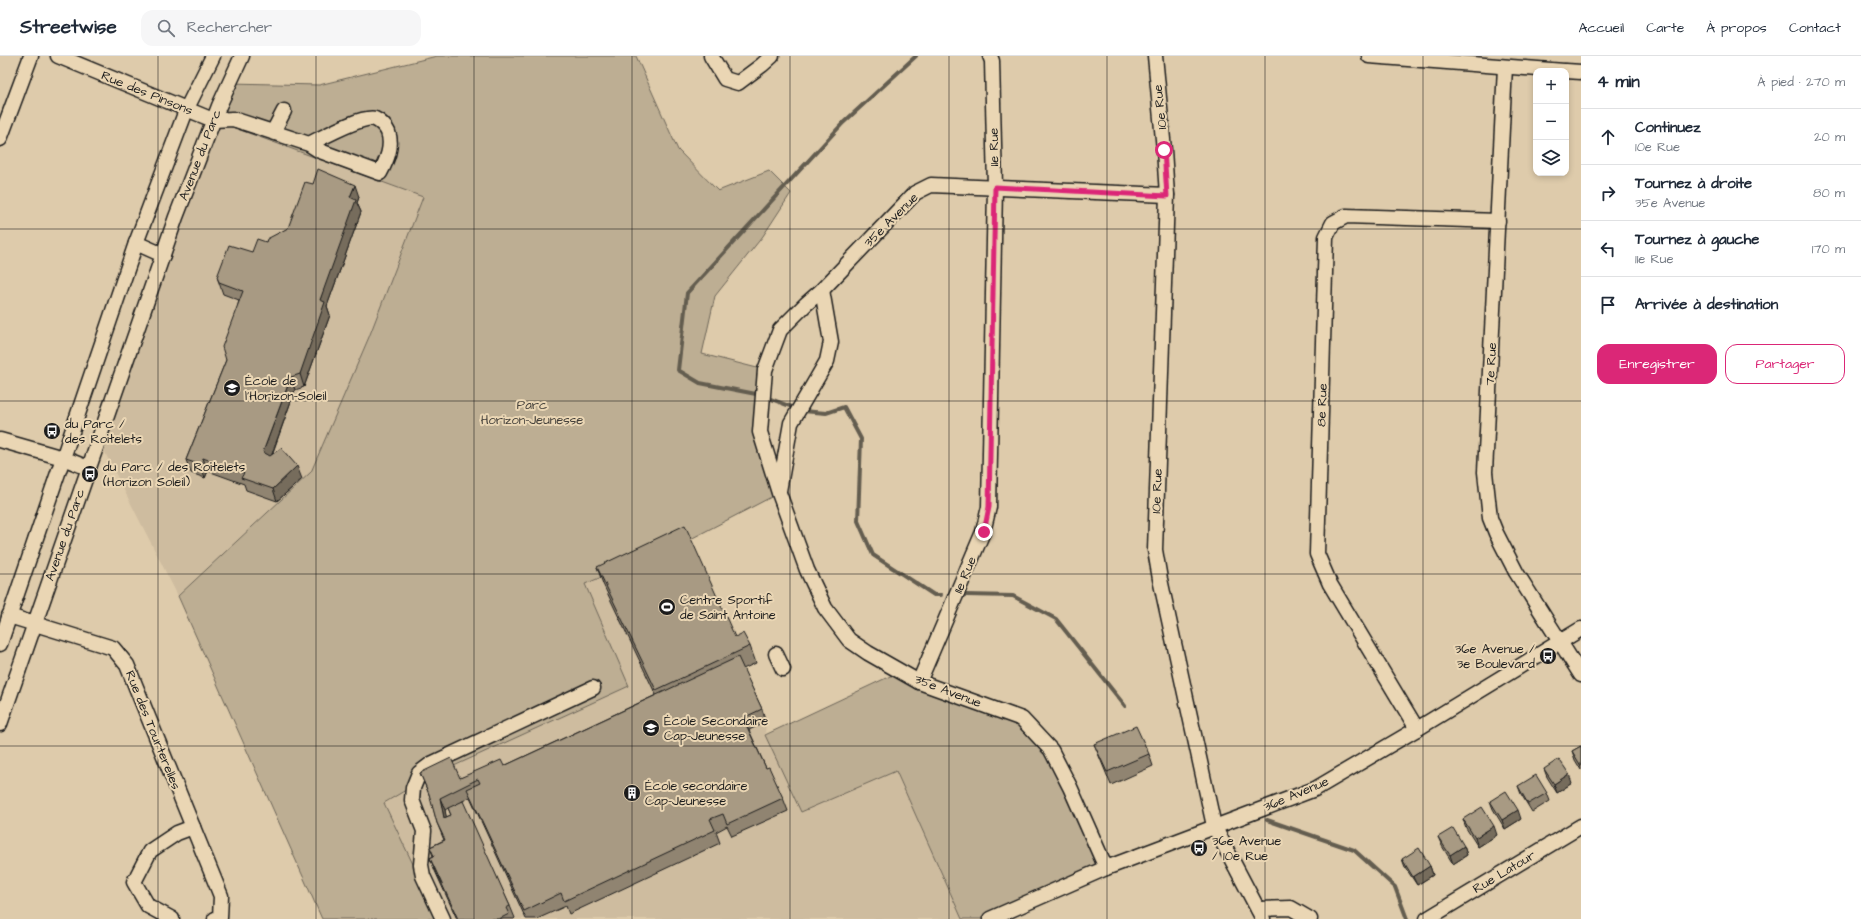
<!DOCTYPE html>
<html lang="fr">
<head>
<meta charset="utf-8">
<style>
  :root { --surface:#fff; --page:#f6f6f7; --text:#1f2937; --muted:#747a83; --line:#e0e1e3; --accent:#db2777 }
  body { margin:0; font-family:"Architects Daughter",sans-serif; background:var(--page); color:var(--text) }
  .controls { position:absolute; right:12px; top:12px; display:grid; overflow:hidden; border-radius:8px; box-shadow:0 2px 6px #0003 }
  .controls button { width:36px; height:36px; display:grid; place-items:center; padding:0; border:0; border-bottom:1px solid var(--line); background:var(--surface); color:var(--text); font:20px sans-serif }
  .stop { position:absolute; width:12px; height:12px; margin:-9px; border:3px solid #db2777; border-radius:50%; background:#fff }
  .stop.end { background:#db2777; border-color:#fff; box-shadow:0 1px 4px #0008 }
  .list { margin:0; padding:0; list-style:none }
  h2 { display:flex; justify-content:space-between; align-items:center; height:52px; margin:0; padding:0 16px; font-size:17px }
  h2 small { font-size:13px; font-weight:400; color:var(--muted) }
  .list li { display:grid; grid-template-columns:26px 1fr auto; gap:12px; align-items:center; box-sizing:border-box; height:56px; padding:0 16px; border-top:1px solid var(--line) }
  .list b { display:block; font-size:15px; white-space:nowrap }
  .list p { margin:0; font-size:13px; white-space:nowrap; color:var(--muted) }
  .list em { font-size:13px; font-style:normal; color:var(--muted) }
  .actions { display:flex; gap:8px; padding:12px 16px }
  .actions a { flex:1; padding:9px 0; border:1px solid var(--accent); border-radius:12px; text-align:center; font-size:14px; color:var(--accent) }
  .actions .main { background:var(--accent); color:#fff }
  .icon { flex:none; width:22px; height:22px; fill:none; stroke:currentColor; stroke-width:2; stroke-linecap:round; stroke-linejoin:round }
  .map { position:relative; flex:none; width:1581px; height:863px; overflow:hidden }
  header { display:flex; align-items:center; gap:24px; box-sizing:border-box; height:56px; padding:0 20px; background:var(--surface); border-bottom:1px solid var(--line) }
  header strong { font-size:19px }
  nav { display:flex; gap:22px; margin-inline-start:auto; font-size:14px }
  .search { width:280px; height:36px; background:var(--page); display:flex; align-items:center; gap:10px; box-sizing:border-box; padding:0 14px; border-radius:12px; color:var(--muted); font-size:15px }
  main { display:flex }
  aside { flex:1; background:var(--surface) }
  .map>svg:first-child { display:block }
  .built { fill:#cebc9f }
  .green { fill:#bdae93; stroke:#6c6558 }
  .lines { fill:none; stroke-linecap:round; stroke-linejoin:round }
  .stream { stroke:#645d50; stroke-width:4 }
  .minor-casing { stroke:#1c1c1c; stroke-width:17 }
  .minor { stroke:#ead6b4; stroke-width:14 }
  .wall { fill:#908471; stroke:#1c1c1c; fill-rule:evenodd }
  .shaded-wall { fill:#766c5c; stroke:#1c1c1c }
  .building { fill:#a89a83; stroke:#1c1c1c }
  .route { stroke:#db2777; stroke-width:5 }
  .grid { fill:none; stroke:#1c1c1c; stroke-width:1; stroke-opacity:0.55 }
  .labels { text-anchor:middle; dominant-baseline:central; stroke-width:4; stroke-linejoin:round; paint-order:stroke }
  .street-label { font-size:13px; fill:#1c1c1c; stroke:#ead6b4 }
  .poi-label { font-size:13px; fill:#1c1c1c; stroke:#ead6b4; text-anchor:start }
  .park-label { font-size:13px; fill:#44403a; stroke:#ead6b4 }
</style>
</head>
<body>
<header>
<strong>Streetwise</strong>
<div class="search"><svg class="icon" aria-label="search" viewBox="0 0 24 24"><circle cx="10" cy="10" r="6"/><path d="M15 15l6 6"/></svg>Rechercher</div>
<nav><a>Accueil</a><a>Carte</a><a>À propos</a><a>Contact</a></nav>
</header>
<main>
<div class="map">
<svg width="1581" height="863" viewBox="0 0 1581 863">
  <rect width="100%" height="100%" fill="#decbab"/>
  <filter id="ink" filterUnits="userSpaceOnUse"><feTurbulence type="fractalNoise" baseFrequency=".025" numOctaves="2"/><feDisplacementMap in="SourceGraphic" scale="8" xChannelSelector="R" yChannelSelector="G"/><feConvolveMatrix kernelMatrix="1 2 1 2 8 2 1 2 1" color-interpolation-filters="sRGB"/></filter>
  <g filter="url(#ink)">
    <g class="built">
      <path d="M213,64L423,141L369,281L311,416L178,540L98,383Z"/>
      <path d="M683,487L766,666L765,679L801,756L896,715L962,863H439L384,747L421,725L628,630L585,528Z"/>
    </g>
    <g class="green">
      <path d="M437,0H636L678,94L718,135L769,115L791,137L763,180L715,240L702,298L765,314L760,376L779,437L683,487L585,528L629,630L421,725L384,747L439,863H322L178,540L311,416L369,281L423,141L213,64L230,27L319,29Z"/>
      <path d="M901,615L1022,663L1051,694L1106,812L990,863H962L896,715L801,756L765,679Z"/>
    </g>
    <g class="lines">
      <g class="stream">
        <path d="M756,338L700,327L678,314L687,237L843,67L916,0"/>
        <path d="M771,343L792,351"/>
        <path d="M803,355L826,357L844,351L861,383L858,465L873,499L934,539H941"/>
        <path d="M966,539L1013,540L1056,563L1125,650"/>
        <path d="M1267,764L1354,794L1395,831L1407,863"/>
      </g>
      <g class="minor-casing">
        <g id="minor">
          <path d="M58,0L213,64L233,63L309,88C322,82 362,59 375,63C380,65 386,71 388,76C393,90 387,104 380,117L320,95L309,88"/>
          <path d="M711,0L725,23L738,27L762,9L772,0"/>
          <path d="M1155,0L1164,94L1167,139L1155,494L1160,523L1214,770L1263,863"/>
          <path d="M1369,0L1564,15"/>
          <path d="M1505,11L1485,416L1490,462L1496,477L1516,516L1581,619"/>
          <path d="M1566,15L1581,16"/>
          <path d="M273,76L284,55"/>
          <path d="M0,83L31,0"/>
          <path d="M136,187L163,199"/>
          <path d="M0,384L63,402L88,412"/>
          <path d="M779,435L791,367L827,305L831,286L822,234"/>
          <path d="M9,560L113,592L127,609L221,840L220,862L215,863"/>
          <path d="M0,588L136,187L187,52L213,0"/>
          <path d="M776,598L783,613"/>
          <path d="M919,626L983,476L989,451L995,131L992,5L990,0"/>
          <path d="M0,668L176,161L219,50L242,0"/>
          <path d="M1417,673L1330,528L1317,498L1326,181L1333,167L1346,160L1498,165"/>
          <path d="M1106,812L1070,731L1051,694L1022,663L919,626L868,597L849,584L825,552L807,514L779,437L760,376L765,314L780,274L806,248L822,234L915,137L931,129L1167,139"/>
          <path d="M1258,853L1291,852L1310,863"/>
          <path d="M172,863L148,850L134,826L150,795L177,777L193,771"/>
          <path d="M443,863L423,820L421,809L424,775L412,744L413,732L419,717L431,708L593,632"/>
          <path d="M990,863L1106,812L1315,733L1417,673L1581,573"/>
          <path d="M1427,863L1581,770"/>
        </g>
      </g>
      <use href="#minor" class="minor"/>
    </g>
    <g class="wall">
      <path d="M313,128L359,141L357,147L361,156L327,250L330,259L304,331L295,334L272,399L302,423L277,445L246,434L244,428L208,415L205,422L191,417L186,404L226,304L239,244L223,238L217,221L266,186L288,172Z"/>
      <path d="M597,511L735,581L750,590L756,607L743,613L762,653L766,666L749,674L766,712L783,742L788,755L732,780L727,770L716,776L720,787L569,858L566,850L537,863H526L470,741L461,746L510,850L515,862L514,863H457L435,815L430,802L433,800L430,791L444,784L437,767L431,743L420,717L460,722L504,710L656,639L603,528ZM448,752L451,759L446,761L445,754Z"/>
      <path d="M1094,688L1149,698L1153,710L1111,729L1099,700Z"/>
      <path d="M1581,690V714L1575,704L1572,695Z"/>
      <path d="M1544,713L1572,727L1557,737L1547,721Z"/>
      <path d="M1518,730L1547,737L1550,745L1532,756L1521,738Z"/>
      <path d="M1490,745L1521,763L1505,773L1493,753Z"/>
      <path d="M1463,763L1497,779L1478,791L1466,772Z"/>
      <path d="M1438,781L1464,790L1467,799L1453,808L1442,790Z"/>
      <path d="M1402,803L1430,810L1433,819L1417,829L1405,811Z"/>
    </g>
    <g class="shaded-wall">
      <path d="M355,129L359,141L357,147L361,156L327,250L330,259L304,331L300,318L320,244L350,141Z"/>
      <path d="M291,321L295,334L268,409L263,396Z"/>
      <path d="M203,402L208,415L205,422L201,409Z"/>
      <path d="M297,410L302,423L277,445L273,433Z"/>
      <path d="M1569,718L1572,727L1557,737L1554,728Z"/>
      <path d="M440,742L445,754L449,775L444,762Z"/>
      <path d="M1518,754L1521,763L1505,773L1502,764Z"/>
      <path d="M1494,770L1497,779L1478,791L1475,782Z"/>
      <path d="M1464,790L1467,799L1453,808L1450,799Z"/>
      <path d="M1430,810L1433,819L1417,829L1413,821Z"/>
    </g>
    <g class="building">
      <path d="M318,113L355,129L350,141L356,144L320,244L325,246L300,318L291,321L263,396L270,400L281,392L297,410L273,433L241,422L244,417L203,402L201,409L186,404L226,304L222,291L243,235L219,226L217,221L229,189L252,196L257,183L266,186L267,183L288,172L305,126L313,128Z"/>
      <path d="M685,469L735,581L743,577L750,590L656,634L597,511Z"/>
      <path d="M738,601L762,653L743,662L766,712L769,711L783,742L727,768L723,758L710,763L715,774L564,845L561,837L524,855L467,733L480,727L478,723L440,742L444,762L451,759L448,752L463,745L510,850L506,852L509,858L499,863H458L430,802L434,800L430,791L445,784L437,767L429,738L420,717L451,702L460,722L501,704L504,710Z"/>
      <path d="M1136,670L1149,698L1107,716L1094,688Z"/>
      <path d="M1581,690V710L1572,695Z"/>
      <path d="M1559,703L1569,718L1554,728L1544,713Z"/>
      <path d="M1536,719L1547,737L1528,748L1518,730Z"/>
      <path d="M1506,735L1518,754L1502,764L1490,745Z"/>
      <path d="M1482,751L1494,770L1475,782L1463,763Z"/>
      <path d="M1453,772L1464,790L1450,799L1438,781Z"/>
      <path d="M1419,792L1430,810L1413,821L1402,803Z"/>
    </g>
  </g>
  <g class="lines" filter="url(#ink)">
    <path class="route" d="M984,476L989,451L995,131L1167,140L1164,94"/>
  </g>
  <path class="grid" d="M158,0V863M316,0V863M474,0V863M632,0V863M790,0V863M949,0V863M1107,0V863M1265,0V863M1423,0V863M0,173H1581M0,345H1581M0,518H1581M0,690H1581"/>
  <defs>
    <g id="school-disc" transform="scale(0.9)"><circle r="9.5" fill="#1c1c1c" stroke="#ead6b4"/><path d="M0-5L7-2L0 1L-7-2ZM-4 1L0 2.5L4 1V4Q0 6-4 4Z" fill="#fff"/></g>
    <g id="bus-disc" transform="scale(0.9)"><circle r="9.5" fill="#1c1c1c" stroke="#ead6b4"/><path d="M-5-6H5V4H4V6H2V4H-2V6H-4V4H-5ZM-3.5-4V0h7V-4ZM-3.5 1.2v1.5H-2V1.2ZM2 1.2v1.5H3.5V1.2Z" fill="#fff"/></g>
    <g id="stadium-disc" transform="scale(0.9)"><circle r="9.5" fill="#1c1c1c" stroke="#ead6b4"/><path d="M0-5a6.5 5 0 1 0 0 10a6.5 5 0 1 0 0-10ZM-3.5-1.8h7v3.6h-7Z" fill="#fff"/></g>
    <g id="building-disc" transform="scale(0.9)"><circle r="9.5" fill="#1c1c1c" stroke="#ead6b4"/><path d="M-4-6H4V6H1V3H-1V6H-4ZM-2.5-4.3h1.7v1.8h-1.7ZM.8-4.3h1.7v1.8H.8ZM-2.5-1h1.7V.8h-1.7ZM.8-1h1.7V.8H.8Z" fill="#fff"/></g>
  </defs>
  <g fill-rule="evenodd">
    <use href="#school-disc" x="232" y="332"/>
    <use href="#bus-disc" x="52" y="375"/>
    <use href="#bus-disc" x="90" y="418"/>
    <use href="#stadium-disc" x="667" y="551"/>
    <use href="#bus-disc" x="1548" y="600"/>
    <use href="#school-disc" x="651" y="672"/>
    <use href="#building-disc" x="632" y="737"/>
    <use href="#bus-disc" x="1199" y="792"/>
  </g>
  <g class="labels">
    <g class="street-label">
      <text transform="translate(147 37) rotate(22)">Rue des Pinsons</text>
      <text transform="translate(1160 51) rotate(-96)">10e Rue</text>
      <text transform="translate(994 91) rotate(-91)">11e Rue</text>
      <text transform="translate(200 99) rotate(-69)">Avenue du Parc</text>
      <text transform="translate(891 164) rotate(-45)">35e Avenue</text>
      <text transform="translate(1491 308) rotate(-87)">7e Rue</text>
      <text transform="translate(1322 349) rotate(-88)">8e Rue</text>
      <text transform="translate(1157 435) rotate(-88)">10e Rue</text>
      <text transform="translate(65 479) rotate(-71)">Avenue du Parc</text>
      <text transform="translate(965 519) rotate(-67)">11e Rue</text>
      <text transform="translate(948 635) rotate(21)">35e Avenue</text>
      <text transform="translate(153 674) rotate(68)">Rue des Tourterelles</text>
      <text transform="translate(1296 738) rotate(-23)">36e Avenue</text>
      <text transform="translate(1504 816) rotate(-31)">Rue Latour</text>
    </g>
    <g class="poi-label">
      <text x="245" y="325">École de<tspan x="245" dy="15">l'Horizon-Soleil</tspan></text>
      <text x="65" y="368">du Parc /<tspan x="65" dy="15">des Roitelets</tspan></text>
      <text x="103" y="411">du Parc / des Roitelets<tspan x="103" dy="15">(Horizon Soleil)</tspan></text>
      <text x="680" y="544">Centre Sportif<tspan x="680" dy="15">de Saint Antoine</tspan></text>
      <text x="1535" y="593" text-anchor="end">36e Avenue /<tspan x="1535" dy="15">3e Boulevard</tspan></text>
      <text x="664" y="665">École Secondaire<tspan x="664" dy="15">Cap-Jeunesse</tspan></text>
      <text x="645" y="730">École secondaire<tspan x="645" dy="15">Cap-Jeunesse</tspan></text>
      <text x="1212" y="785">36e Avenue<tspan x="1212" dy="15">/ 10e Rue</tspan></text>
    </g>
    <g class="park-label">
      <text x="532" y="349">Parc<tspan x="532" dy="15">Horizon-Jeunesse</tspan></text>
    </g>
  </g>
</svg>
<div class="controls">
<button>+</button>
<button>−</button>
<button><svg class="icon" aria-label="layers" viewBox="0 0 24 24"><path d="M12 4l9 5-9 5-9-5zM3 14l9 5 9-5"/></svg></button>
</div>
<div class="stop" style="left:1164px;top:94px"></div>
<div class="stop end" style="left:984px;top:476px"></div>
</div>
<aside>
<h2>4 min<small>À pied · 270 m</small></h2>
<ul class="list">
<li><svg class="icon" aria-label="ahead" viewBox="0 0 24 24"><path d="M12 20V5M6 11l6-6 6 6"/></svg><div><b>Continuez</b><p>10e Rue</p></div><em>20 m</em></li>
<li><svg class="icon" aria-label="right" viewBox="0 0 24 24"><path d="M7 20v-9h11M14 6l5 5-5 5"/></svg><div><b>Tournez à droite</b><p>35e Avenue</p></div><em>80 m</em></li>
<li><svg class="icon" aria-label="left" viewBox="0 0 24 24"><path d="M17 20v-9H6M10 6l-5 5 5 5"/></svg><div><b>Tournez à gauche</b><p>11e Rue</p></div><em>170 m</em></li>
<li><svg class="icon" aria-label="arrive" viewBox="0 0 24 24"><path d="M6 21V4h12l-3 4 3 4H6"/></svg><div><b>Arrivée à destination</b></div></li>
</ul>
<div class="actions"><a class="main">Enregistrer</a><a>Partager</a></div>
</aside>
</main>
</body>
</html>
